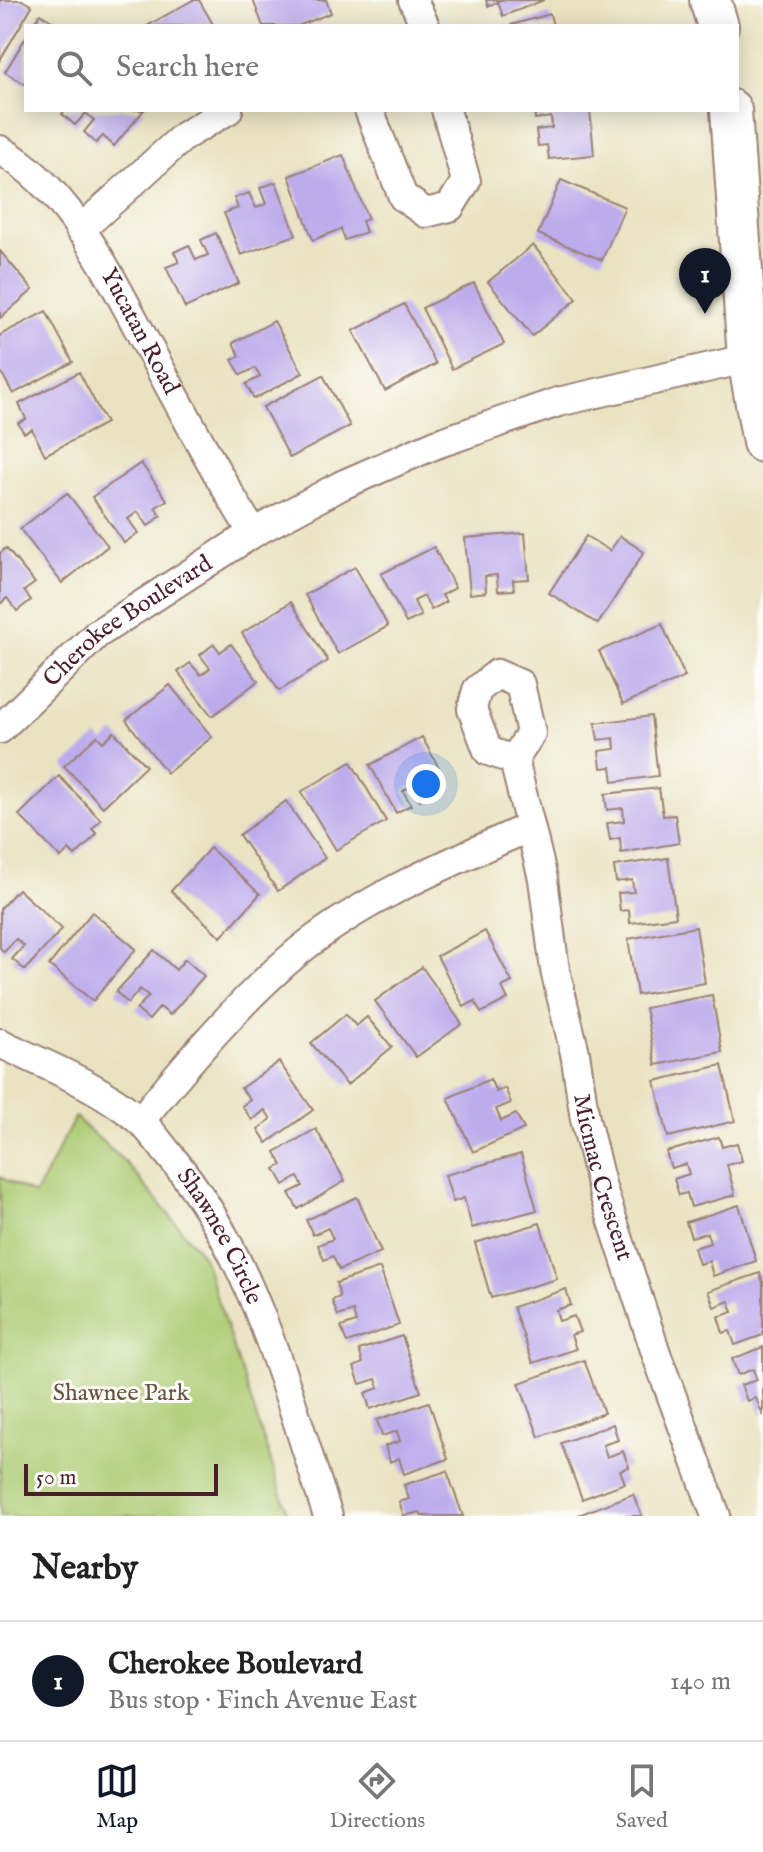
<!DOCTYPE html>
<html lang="en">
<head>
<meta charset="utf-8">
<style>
  :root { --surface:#fff; --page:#f2f2f2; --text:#222; --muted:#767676; --line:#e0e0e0; --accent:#111827 }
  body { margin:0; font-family:"IM FELL English",serif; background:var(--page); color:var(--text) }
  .scale { position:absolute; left:24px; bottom:20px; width:194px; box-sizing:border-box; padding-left:8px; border:4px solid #4a1f2b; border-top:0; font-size:22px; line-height:28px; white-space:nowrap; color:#4a1f2b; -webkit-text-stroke:6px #fdfcf7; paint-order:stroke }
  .you { position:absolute; left:426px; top:784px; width:28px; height:28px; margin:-20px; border:6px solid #fff; border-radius:50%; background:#1a73e8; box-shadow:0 0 0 12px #1a73e833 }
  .badge { display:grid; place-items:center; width:52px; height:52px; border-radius:50%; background:var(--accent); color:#fff; font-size:26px; font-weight:700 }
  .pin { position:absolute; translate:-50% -66px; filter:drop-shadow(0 2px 4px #0008) }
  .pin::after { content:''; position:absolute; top:42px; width:28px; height:24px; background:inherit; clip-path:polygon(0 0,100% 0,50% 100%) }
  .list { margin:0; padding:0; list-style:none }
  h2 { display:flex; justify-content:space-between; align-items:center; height:104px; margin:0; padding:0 32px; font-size:34px }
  h2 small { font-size:26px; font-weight:400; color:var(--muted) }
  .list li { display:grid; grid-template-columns:52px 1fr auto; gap:24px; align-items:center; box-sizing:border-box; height:120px; padding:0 32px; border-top:2px solid var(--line) }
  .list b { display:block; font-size:30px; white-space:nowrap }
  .list p { margin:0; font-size:26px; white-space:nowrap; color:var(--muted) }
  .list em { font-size:26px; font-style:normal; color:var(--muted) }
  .icon { flex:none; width:44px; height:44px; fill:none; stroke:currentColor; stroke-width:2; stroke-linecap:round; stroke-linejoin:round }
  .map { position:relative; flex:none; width:763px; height:1516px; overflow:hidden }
  .search { position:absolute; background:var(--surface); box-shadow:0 4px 20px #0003; left:24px; right:24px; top:24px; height:88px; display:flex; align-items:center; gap:20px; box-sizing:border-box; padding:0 28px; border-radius:0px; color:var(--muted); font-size:30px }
  .sheet { height:224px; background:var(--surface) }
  nav { display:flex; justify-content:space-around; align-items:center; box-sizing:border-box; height:112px; border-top:2px solid var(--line); background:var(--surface); font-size:22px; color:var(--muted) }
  nav a { display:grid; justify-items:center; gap:4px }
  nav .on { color:var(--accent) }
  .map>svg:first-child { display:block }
  .green { fill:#accc73; stroke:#7b764f; stroke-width:2 }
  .building { fill:#bdacec }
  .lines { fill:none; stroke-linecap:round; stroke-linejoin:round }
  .street-casing { stroke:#9a8176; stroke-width:32 }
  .secondary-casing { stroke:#9a8176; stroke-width:44 }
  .street { stroke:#fff; stroke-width:28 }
  .secondary { stroke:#fff; stroke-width:40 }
  .labels { text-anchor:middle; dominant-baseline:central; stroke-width:6; stroke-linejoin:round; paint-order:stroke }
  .street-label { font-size:24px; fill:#4a1f2b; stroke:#fdfcf7 }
  .park-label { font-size:24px; fill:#675341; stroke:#fdfcf7 }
</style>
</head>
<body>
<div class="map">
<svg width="763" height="1516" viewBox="0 0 763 1516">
  <rect width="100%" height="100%" fill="#fdfcf7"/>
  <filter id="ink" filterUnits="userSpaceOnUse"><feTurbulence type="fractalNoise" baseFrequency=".0125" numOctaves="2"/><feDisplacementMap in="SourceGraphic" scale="16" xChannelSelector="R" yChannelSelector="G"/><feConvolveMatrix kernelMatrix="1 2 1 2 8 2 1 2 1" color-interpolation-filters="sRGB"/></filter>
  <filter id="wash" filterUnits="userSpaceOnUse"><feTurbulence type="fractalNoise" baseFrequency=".006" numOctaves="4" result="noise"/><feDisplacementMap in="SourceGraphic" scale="32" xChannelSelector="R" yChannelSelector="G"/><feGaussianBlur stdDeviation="1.8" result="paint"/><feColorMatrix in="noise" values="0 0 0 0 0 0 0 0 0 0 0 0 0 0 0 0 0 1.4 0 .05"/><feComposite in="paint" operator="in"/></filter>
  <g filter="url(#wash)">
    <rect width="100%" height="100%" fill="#eae3c2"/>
    <path class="green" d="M75,1117L126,1163L203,1256L289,1516H0V1177L35,1195Z"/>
    <g id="blocks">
      <g class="building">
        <path d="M0,0H22L32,6L0,60Z"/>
        <path d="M193,0H199L214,26H147Z"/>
        <path d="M253,0H326L331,13L298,26H263Z"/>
        <path d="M486,0H544L503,16L498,2L488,6Z"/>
        <path d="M40,14L60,26H32Z"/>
        <path d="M550,14L553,26H511V25Z"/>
        <path d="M26,37V85L5,72Z"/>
        <path d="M66,110H144L114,146L103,136L96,143L84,132L94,120L86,113L75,125L62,114Z"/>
        <path d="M534,110H590L594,155L549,159L547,145L538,146L536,130L552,128L551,117L535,119Z"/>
        <path d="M343,155L368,219L362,221L366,232L345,240L341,229L313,240L289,176Z"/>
        <path d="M561,180L625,207L602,260L538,234Z"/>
        <path d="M276,182L296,235L241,255L224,213L238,208L234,198L249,193L256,208L266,204L260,188Z"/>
        <path d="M216,233L239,283L185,308L166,267L179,262L174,252L189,245L196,260L208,255L201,240Z"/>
        <path d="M533,245L577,299L532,336L488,282Z"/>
        <path d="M0,251L33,290L0,318Z"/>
        <path d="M474,283L504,344L452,369L422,308Z"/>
        <path d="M404,304L436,364L385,391L353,331Z"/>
        <path d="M46,311L73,362L13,394L0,370V335Z"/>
        <path d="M274,321L303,373L254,399L246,384L260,377L255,368L241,375L232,360L240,356L233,343Z"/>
        <path d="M79,372L106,423L45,455L32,429L24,433L18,423L26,419L19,404Z"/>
        <path d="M323,375L350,426L290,458L263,407Z"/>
        <path d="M141,463L167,500L155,508L161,516L148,526L138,512L128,519L138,533L124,543L92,497Z"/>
        <path d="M67,493L108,546L62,583L20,529Z"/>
        <path d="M525,533L529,579L513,580L514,590L498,591L497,575L485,576L486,592L470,594L465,538Z"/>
        <path d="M586,536L610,551L620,536L644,552L598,624L549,593Z"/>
        <path d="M434,547L455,588L442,595L446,602L431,610L424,596L414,601L421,616L406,623L381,574Z"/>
        <path d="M6,548L35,583L24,591L31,600L17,611L7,598L0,604V553Z"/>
        <path d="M355,567L388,626L338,654L305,595Z"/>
        <path d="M291,602L328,661L279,691L242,633Z"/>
        <path d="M662,624L685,677L623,704L599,651Z"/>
        <path d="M214,644L220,652L231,644L258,681L212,716L178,672L190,663L201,675L210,668L200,655Z"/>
        <path d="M170,685L212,737L167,773L126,720Z"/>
        <path d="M651,716L658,776L613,782L611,767L601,768L599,751L615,749L614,738L598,740L595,723Z"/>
        <path d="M114,732L146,766L103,807L64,766L97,736L103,742Z"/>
        <path d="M422,737L444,777L432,783L436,791L420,800L412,786L403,791L411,805L396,813L370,765Z"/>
        <path d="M351,762L386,821L336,850L301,792Z"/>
        <path d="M59,776L101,820L92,829L97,834L75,856L69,850L61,858L19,815Z"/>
        <path d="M659,788L663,816L675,815L679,843L621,853L620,838L610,840L607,823L624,821L623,808L607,810L605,794Z"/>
        <path d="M286,801L325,858L278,891L239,835Z"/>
        <path d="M210,848L260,894L221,937L171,891Z"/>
        <path d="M668,858L676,917L630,923L629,910L620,911L618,893L634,892L632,880L616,882L614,866Z"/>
        <path d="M18,889L62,929L25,970L12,959L24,946L16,939L4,952L0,948V909Z"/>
        <path d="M92,912L136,949L93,1001L49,965Z"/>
        <path d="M696,927L705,983L637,995L628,939Z"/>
        <path d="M485,931L512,982L502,987L508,999L481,1013L475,1001L464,1007L437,956Z"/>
        <path d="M154,950L176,970L185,959L204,976L170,1015L160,1007L149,1020L136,1009L149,996L140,989L128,1003L116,992Z"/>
        <path d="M422,967L462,1024L416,1057L375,1001Z"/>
        <path d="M712,995L722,1052L656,1065L645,1008Z"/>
        <path d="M346,1014L356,1026L367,1017L392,1047L347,1085L311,1043Z"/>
        <path d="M279,1062L313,1110L267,1143L258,1129L271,1119L265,1110L252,1120L242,1106L250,1100L241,1088Z"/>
        <path d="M722,1065L735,1121L668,1137L655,1081Z"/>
        <path d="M490,1079L496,1092L505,1088L511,1103L496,1109L501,1121L516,1114L524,1129L473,1152L448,1098Z"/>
        <path d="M316,1129L345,1181L298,1209L289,1193L303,1186L298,1177L284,1185L275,1169L282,1165L275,1152Z"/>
        <path d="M719,1137L722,1147L737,1143L742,1161L727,1165L735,1195L691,1207L687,1193L679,1195L674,1179L689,1174L686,1164L671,1168L666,1152Z"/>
        <path d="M521,1154L537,1210L472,1228L464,1198L453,1202L445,1175Z"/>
        <path d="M357,1197L381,1252L339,1270L333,1256L324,1260L318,1245L333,1239L328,1228L313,1235L306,1220Z"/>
        <path d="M739,1205L756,1261L713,1276L709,1261L699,1264L694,1248L710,1243L707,1233L691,1237L686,1222Z"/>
        <path d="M540,1223L557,1279L491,1298L475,1243Z"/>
        <path d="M380,1268L399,1325L347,1343L341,1327L356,1322L353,1311L338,1316L332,1300L340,1297L336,1283Z"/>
        <path d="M760,1273L763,1283V1335L735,1345L730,1331L723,1333L718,1317L733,1312L729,1301L714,1307L708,1291Z"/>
        <path d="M566,1289L571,1305L556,1310L559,1321L574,1316L580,1332L571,1335L576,1349L533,1363L513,1307Z"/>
        <path d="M402,1336L421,1392L370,1409L365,1393L379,1388L376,1379L360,1384L354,1367L363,1363L359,1350Z"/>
        <path d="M763,1347V1416L756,1398L747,1401L741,1385L757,1380L753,1369L738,1375L732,1359Z"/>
        <path d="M584,1360L604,1413L539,1437L519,1383Z"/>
        <path d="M429,1402L448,1459L404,1474L399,1458L390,1462L385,1446L400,1441L397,1431L382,1436L377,1420Z"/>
        <path d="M613,1424L618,1440L603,1445L607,1457L623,1451L629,1467L620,1470L625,1483L582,1499L561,1443Z"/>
        <path d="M447,1471L463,1516H422L420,1512L404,1516L399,1502L409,1499L404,1485Z"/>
        <path d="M633,1494L642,1516H576Z"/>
      </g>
    </g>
  </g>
  <g filter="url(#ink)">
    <use href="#blocks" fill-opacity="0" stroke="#9a8176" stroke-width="2"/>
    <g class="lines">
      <g class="street-casing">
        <g id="street">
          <path d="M413,0L425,26"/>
          <path d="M369,110L403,197L426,213L450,207L466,181L446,110"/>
          <path id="s1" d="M0,150C72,190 113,283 151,352C184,413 216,474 253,533"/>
          <path d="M80,230L184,136L228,110"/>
          <path id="s2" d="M0,729L97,634L253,533L342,485L436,444L558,402L763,355"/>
          <path id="s3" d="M514,760L488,751L472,709L477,690L497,674L520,684L531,733L514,760L543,879L555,970L575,1053L585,1119L602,1188L657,1356L716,1516"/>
          <path id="s4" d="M0,1043C47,1066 98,1085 138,1119C149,1128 158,1141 166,1151C254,1254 286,1391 328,1516"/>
          <path d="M140,1121C186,1064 242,998 299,951C367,896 451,862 530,827"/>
        </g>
      </g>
      <g class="secondary-casing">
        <g id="secondary">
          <path d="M710,0L718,26"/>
          <path d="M731,110L748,359L763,442"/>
        </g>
      </g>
      <use href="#street" class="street"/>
      <use href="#secondary" class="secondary"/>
    </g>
  </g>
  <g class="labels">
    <g class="street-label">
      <text stroke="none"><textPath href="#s1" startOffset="232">Yucatan Road</textPath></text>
      <text stroke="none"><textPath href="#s2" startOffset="168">Cherokee Boulevard</textPath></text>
      <text stroke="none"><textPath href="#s3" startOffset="652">Micmac Crescent</textPath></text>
      <text stroke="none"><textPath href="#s4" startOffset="302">Shawnee Circle</textPath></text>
    </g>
    <g class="park-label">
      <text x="121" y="1393">Shawnee Park</text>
    </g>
  </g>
</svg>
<div class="scale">50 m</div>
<div class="you"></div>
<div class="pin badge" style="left:705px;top:314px">1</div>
<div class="search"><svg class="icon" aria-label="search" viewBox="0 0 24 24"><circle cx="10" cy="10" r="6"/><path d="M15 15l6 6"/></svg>Search here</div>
</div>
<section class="sheet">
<h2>Nearby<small></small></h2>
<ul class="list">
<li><span class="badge">1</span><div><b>Cherokee Boulevard</b><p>Bus stop · Finch Avenue East</p></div><em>140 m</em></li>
</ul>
</section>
<nav>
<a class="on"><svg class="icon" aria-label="map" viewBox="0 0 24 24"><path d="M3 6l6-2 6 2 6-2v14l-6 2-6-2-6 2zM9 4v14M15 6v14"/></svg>Map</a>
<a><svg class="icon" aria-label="directions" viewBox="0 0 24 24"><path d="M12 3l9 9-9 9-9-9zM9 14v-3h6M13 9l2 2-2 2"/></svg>Directions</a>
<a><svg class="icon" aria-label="saved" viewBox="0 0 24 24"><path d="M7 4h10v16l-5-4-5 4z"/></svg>Saved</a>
</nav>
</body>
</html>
